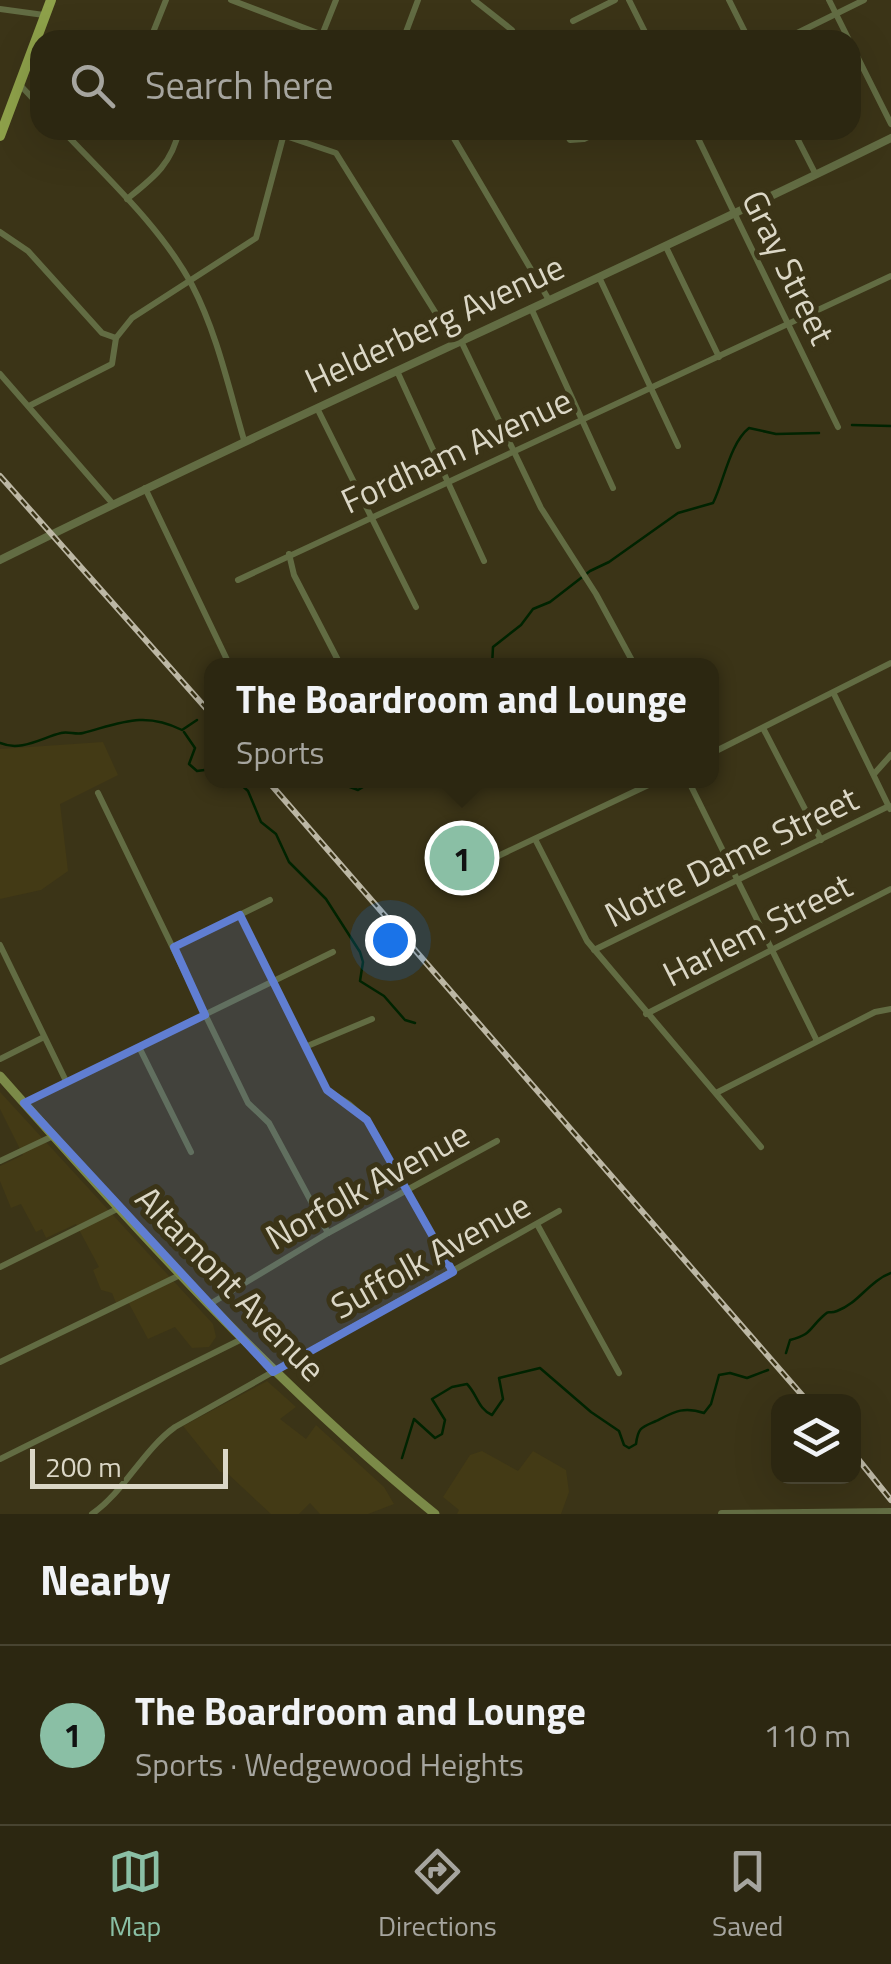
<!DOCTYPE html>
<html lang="en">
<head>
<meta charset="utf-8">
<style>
  :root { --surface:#2c2711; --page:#38331f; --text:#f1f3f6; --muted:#a6a59f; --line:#484431; --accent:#8abfa5 }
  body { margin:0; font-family:"Titillium Web",sans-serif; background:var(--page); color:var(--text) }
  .controls { position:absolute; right:30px; bottom:30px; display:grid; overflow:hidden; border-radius:20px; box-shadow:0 10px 40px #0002 }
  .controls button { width:90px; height:90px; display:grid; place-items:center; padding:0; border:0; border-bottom:2px solid var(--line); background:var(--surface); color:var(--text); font:50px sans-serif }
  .scale { position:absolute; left:30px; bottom:25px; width:198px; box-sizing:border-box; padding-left:10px; border:5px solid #dbd7c6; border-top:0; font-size:28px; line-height:35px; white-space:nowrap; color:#dbd7c6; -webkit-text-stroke:8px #3b3417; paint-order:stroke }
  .you { position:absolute; left:390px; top:940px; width:35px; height:35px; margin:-25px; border:8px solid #fff; border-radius:50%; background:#1a73e8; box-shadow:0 0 0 15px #1a73e833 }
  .badge { display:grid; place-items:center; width:65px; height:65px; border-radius:50%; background:var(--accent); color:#111; font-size:32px; font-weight:700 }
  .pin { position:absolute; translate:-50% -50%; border:5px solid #fff; box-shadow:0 2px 10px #0006 }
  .popup { position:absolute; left:204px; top:658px; width:515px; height:130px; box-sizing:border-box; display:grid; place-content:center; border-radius:20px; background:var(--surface); filter:drop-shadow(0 2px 8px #0005); font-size:32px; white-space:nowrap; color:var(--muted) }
  .popup b { font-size:38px; color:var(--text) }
  .popup::after { content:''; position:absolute; left:50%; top:100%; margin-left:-20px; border:20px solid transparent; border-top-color:var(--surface) }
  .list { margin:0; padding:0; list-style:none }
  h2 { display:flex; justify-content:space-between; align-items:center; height:130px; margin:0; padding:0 40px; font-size:42px }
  h2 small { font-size:32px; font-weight:400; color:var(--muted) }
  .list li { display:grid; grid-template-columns:65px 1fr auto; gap:30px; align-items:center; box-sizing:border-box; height:180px; padding:0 40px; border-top:2px solid var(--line) }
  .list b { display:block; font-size:38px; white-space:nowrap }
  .list p { margin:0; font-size:32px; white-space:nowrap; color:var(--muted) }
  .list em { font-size:32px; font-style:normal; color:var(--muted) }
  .icon { flex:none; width:55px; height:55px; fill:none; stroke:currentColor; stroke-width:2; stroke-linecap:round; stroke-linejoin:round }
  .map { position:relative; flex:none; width:891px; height:1514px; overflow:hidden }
  .search { position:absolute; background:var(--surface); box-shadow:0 10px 40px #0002; left:30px; right:30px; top:30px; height:110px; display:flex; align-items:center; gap:25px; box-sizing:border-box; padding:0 35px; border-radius:30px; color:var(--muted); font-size:38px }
  .sheet { height:310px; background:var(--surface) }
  nav { display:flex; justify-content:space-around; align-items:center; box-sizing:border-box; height:140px; border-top:2px solid var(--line); background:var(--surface); font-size:28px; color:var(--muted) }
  nav a { display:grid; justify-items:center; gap:5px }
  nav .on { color:var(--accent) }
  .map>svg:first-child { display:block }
  .built { fill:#433a15 }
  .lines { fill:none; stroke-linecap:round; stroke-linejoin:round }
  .stream { stroke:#002301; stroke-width:2.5 }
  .minor { stroke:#626c43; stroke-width:6 }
  .tertiary { stroke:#626c43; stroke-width:8 }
  .secondary { stroke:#7b8a48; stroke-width:9 }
  .primary { stroke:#8ea14a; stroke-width:10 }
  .rail-casing { stroke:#bcb7a4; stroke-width:6 }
  .rail { stroke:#3b3417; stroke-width:2.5; stroke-dasharray:8; stroke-linecap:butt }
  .marked { fill:#607ed2; fill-opacity:0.2; stroke:#607ed2; stroke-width:8; stroke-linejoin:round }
  .labels { text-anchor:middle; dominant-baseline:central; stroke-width:10; stroke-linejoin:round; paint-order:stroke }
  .street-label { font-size:35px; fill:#dbd7c6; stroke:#3b3417 }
</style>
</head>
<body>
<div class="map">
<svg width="891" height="1514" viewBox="0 0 891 1514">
  <rect width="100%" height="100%" fill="#3b3417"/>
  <g class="built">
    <path d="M103,742L118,775L60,804L68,871L41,890L0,899V749Z"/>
    <path d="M0,1092L213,1324L216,1337L209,1347L192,1348L175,1327L148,1339L126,1298L116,1303L112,1293L101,1290L93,1270L99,1267L76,1224L46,1238L42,1229L36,1232L21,1204L11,1208L0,1181V1166L23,1155L0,1109Z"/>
    <path d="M267,1381L296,1407L280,1419L306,1439L316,1425L384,1487L394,1504L368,1514H320L310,1503L299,1514H271L227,1473L220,1472L183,1426Z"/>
    <path d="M482,1451L518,1471L533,1451L566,1470L569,1492L561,1514H457L459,1510L443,1497L470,1455Z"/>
  </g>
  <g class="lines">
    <g class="stream">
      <path d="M852,425L891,426"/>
      <path d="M492,666L493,647L521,625L533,609L550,602L590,571L609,562L678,513L713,503C724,481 730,443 749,428L776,434L819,433"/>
      <path d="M184,732L195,748L189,764L197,771L212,769"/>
      <path d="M0,743C21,752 41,738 61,733C68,731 76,735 83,733C121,723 144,711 182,730L197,720"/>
      <path d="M236,780L248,791L261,822L276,834L289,862L326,899L360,952L363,962L360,981L384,996L405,1020L415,1023"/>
      <path d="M331,780L358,790L373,781L395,780"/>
      <path d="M786,1353L790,1340C812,1334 808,1330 822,1317C831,1308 827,1315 837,1311C859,1303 869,1281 891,1273"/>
      <path d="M402,1458L414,1419L435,1438L442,1434L445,1420L432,1399L452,1387L467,1384C477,1394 478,1409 492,1415L503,1399L499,1378L540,1368L591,1412L619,1431L624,1445L629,1448L636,1444C638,1427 642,1427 656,1421C674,1412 683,1406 704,1413L711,1404L719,1375L730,1373L747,1378L768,1370"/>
    </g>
    <g class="minor">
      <path d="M231,0L336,40"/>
      <path d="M474,0L512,30L517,40"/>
      <path d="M629,0L649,40"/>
      <path d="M729,0L749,40"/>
      <path d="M829,0L849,40"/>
      <path d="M0,9L44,15"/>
      <path d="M573,21L615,0"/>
      <path d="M150,40L166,0"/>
      <path d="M320,40L336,0"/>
      <path d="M403,40L418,0"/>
      <path d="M783,40L864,0"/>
      <path d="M851,44L891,124"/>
      <path d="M20,85L40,106"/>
      <path d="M62,130C107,178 161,227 192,285C217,333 229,389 244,440"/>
      <path d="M268,130L336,153L455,344"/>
      <path d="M449,130L549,300"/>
      <path d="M564,130L570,140L584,139L602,130"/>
      <path d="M694,130L838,427"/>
      <path d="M793,130L816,175"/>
      <path d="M127,199C153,178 172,164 179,130"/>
      <path d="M0,232L28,251L102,333L116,338"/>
      <path d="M666,247L719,357"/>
      <path d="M599,277L678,446"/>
      <path d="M531,308L613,488"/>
      <path d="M461,341L541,508L596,594L635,666"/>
      <path d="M397,371L484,561"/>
      <path d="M0,374L113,504"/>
      <path d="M29,406L112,364L116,338L132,318L256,238L285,130"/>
      <path d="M317,408L416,607"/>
      <path d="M145,488L230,666"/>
      <path d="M289,554L294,575L341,666"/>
      <path d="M238,580L891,276"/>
      <path d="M834,694L890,809"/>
      <path d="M763,728L821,840"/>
      <path d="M712,753L891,663"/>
      <path d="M874,774L891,755"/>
      <path d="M688,780L817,1041"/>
      <path d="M98,793L248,1103L269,1123L328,1233"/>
      <path d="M535,839L587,941L761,1147"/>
      <path d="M479,865L659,780"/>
      <path d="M240,915L327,1090L349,1104L367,1120L453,1272"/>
      <path d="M0,945L66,1081"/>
      <path d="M174,947L270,900"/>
      <path d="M594,950L889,806"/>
      <path d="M646,1014L891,889"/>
      <path d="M139,1047L191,1152"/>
      <path d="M305,1047L372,1019"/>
      <path d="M0,1059L44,1037"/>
      <path d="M716,1093L875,1012L891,1009"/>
      <path d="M24,1103L333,952"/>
      <path d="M0,1161L53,1136"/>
      <path d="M537,1224L619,1373"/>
      <path d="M0,1267L119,1208"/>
      <path d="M210,1304L328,1233L497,1141"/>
      <path d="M0,1362L180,1275"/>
      <path d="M0,1459L242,1339"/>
      <path d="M92,1514C125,1491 142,1451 175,1427L559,1211"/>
    </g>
    <g class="tertiary">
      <path d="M0,560C294,414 596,283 891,138"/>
      <path d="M722,1514L891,1512"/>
    </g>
    <path class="secondary" d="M0,1076C136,1230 275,1384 435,1514"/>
    <path class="primary" d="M0,136L51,0"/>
    <g class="rail-casing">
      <g id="rail">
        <path d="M0,476L212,715"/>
        <path d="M267,780L808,1402"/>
        <path d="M854,1454L891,1500"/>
      </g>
    </g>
    <use href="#rail" class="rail"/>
  </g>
  <path class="marked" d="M240,915L327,1090L367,1120L453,1272L273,1372L24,1103L205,1015L174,947Z"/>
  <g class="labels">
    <g class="street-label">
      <text transform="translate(789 267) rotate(64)">Gray Street</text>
      <text transform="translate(434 323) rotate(-25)">Helderberg Avenue</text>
      <text transform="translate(456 450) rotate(-25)">Fordham Avenue</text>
      <text transform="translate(731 856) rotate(-26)">Notre Dame Street</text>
      <text transform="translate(757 929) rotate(-27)">Harlem Street</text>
      <text transform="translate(367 1185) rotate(-29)">Norfolk Avenue</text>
      <text transform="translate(430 1255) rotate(-29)">Suffolk Avenue</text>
      <text transform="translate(231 1283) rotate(46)">Altamont Avenue</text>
    </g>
  </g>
</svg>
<div class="controls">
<button><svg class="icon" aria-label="layers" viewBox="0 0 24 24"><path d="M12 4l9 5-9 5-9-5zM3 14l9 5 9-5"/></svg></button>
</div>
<div class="scale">200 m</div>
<div class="you"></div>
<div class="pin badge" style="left:462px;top:858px">1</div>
<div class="popup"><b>The Boardroom and Lounge</b>Sports</div>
<div class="search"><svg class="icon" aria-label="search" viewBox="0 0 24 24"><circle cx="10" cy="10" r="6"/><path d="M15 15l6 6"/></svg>Search here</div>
</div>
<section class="sheet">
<h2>Nearby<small></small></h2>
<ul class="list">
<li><span class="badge">1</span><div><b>The Boardroom and Lounge</b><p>Sports · Wedgewood Heights</p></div><em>110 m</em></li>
</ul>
</section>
<nav>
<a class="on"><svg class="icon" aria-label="map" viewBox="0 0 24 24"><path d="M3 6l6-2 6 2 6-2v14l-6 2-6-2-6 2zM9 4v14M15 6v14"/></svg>Map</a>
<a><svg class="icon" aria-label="directions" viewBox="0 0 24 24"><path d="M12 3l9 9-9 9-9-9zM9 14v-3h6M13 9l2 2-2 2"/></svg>Directions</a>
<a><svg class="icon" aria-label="saved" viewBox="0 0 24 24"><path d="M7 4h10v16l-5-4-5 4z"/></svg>Saved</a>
</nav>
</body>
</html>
